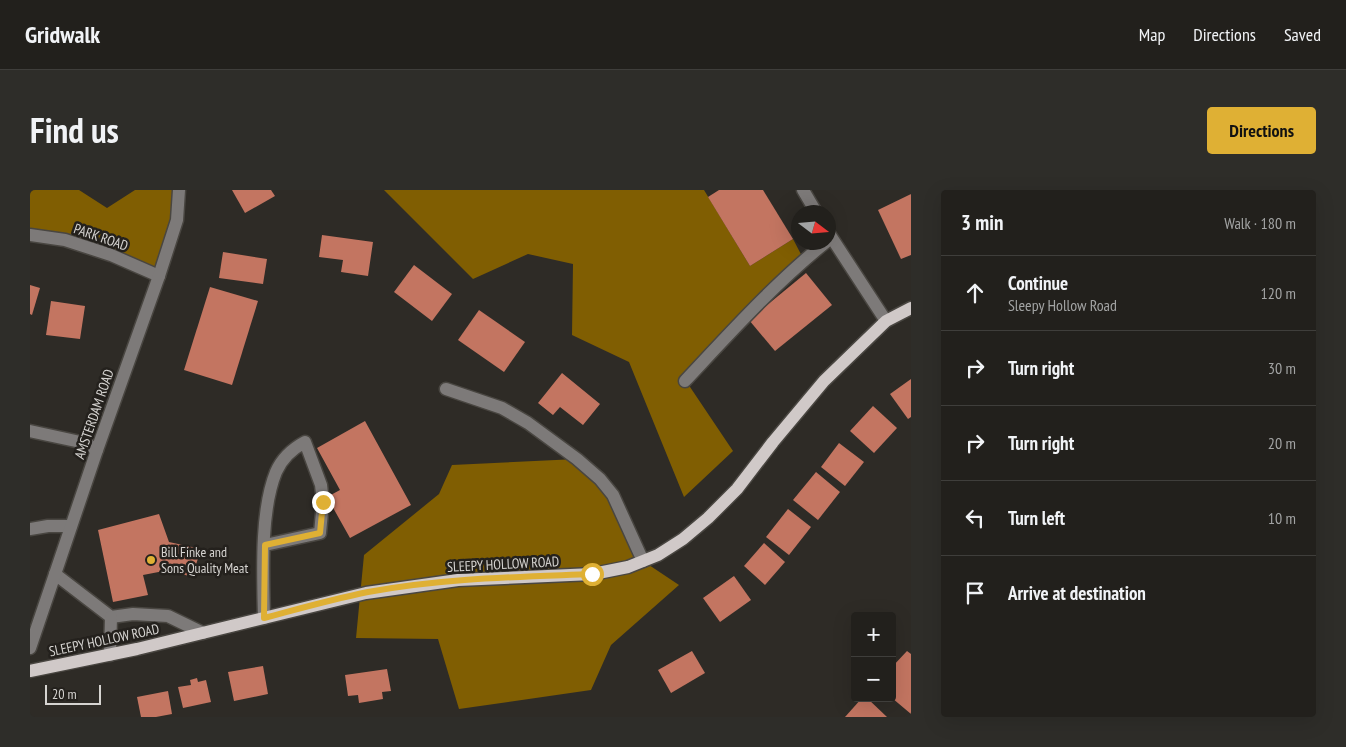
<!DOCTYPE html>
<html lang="en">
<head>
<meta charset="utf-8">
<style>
  :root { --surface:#22201c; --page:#2e2d29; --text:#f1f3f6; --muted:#a2a3a3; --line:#3f3e3b; --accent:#dfb034 }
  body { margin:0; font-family:"PT Sans Narrow",sans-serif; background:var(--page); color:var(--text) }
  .controls { position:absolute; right:15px; bottom:15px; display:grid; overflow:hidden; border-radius:5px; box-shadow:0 5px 20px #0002 }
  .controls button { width:45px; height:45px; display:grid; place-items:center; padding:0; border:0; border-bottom:1px solid var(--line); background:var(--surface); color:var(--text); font:25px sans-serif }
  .compass { position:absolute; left:761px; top:15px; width:45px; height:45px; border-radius:50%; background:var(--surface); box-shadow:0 5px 20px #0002; rotate:106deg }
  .scale { position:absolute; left:15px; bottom:12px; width:56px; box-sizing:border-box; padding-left:5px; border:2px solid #d6d4d1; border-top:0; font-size:14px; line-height:18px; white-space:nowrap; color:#d6d4d1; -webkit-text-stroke:4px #24211d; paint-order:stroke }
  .stop { position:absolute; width:15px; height:15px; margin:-11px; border:4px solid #dfb034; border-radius:50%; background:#fff }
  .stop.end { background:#dfb034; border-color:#fff; box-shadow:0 1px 5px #0008 }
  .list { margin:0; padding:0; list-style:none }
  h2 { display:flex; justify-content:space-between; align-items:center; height:65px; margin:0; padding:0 20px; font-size:21px }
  h2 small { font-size:16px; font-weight:400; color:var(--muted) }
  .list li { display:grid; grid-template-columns:32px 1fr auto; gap:15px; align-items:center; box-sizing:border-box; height:75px; padding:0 20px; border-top:1px solid var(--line) }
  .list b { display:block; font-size:19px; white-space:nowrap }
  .list p { margin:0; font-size:16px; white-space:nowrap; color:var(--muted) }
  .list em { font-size:16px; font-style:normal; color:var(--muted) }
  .icon { flex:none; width:28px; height:28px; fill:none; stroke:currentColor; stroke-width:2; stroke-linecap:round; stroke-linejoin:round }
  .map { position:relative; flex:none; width:881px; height:527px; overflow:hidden; border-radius:5px }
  header { display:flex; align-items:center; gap:30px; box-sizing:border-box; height:70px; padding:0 25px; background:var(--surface); border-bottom:1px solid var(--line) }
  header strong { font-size:24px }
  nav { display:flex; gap:28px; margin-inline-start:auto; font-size:18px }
  .intro { display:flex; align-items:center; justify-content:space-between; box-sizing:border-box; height:120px; padding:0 30px }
  h1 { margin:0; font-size:35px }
  .button { padding:12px 22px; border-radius:5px; background:var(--accent); color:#111; font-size:18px; font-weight:700 }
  main { display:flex; gap:30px; padding:0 30px }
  aside { flex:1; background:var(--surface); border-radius:5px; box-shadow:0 5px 20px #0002 }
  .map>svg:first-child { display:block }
  .forest { fill:#805e02 }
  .building { fill:#c37561 }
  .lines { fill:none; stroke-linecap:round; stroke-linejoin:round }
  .minor-casing { stroke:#494641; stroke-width:15 }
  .major-casing { stroke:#494641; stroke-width:15 }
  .minor { stroke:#7d7a79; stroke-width:12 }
  .major { stroke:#d0c9c8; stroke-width:12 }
  .route { stroke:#dfb034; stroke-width:6 }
  .poi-dot { fill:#dfb034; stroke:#24211d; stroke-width:2 }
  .labels { text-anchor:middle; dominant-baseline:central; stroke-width:5; stroke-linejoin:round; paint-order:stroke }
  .street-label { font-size:14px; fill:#d6d4d1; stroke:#24211d }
  .poi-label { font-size:14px; fill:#d6d4d1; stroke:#24211d; text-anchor:start }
</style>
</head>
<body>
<header>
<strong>Gridwalk</strong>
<nav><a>Map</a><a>Directions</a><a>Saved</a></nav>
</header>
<div class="intro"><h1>Find us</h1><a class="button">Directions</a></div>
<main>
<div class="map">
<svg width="881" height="527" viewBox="0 0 881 527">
  <rect width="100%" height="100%" fill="#2e2b26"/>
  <g class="forest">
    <path d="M0,0H49L77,18L105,0H149L129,86L0,45Z"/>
    <path d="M354,0H674L720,76L763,49L774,70L656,191L703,261L654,307L599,172L542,145L543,74L498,64L443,89Z"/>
    <path d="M547,269L570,289L613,371L649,395L581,455L561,500L429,519L408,449L326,448L334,365L409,304L422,275Z"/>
  </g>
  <g class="building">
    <path d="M202,0H241L245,6L215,23Z"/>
    <path d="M689,0H733L763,49L720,76L678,7Z"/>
    <path d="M881,4V65L871,69L848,20Z"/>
    <path d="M292,45L343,52L338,86L311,82L313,70L289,67Z"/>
    <path d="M193,62L237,69L233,94L189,88Z"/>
    <path d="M384,75L422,104L402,131L364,102Z"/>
    <path d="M776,83L802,115L745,161L719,130Z"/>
    <path d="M0,95L10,98L2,125L0,124Z"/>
    <path d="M180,97L228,111L202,195L154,180Z"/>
    <path d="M21,111L55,116L50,149L16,145Z"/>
    <path d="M449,120L495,152L474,182L428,150Z"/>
    <path d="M532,183L570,214L553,235L530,217L523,225L508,213Z"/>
    <path d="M881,189V227L878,229L860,204Z"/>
    <path d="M843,216L867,238L844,263L820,241Z"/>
    <path d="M335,231L381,315L320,348L297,307L310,300L287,258Z"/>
    <path d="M809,253L834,272L815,296L791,277Z"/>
    <path d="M786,282L810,302L788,330L763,310Z"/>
    <path d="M758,319L781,337L759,365L736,347Z"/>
    <path d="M129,324L139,352L171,359L162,387L139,380L113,385L118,405L83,412L68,340Z"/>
    <path d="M734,353L755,372L735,395L714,376Z"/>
    <path d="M704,386L721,410L690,432L673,408Z"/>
    <path d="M662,461L675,483L641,503L628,480Z"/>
    <path d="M877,461L881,464V524L862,508V477Z"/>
    <path d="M233,476L238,504L204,511L198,482Z"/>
    <path d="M357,479L361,501L352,502L353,509L329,513L328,505L318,506L315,485Z"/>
    <path d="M167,488L168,492L176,490L181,512L153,518L148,497L161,495L160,490Z"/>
    <path d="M138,501L142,524L126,527H111L107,507Z"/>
    <path d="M832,508H837L857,527H815Z"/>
  </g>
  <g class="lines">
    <g class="minor-casing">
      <g id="minor">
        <path d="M773,0L786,22"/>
        <path d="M798,42L856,131"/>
        <path d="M0,45L35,50L81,65L129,86"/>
        <path d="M655,191C700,143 744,94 796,52"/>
        <path d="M416,199L472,218L498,233L547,269L570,289L583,305L613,371"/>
        <path d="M0,241L55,253L67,260"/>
        <path d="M0,339L18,336H41"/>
        <path d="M25,384L81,427L103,424L138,426L173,443"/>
        <path d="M234,428C233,385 230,321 246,282C252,268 262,259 275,252L291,295L293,312L290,343L235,355"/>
        <path d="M0,458L67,260L129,86L147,30L149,0"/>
        <path d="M80,465L81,427"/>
      </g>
    </g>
    <g class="major-casing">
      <path id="major" d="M0,481L107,459L336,403L428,390L563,384L598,377L628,365L653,349L678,328L707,299L743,252L794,191L856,131L881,118"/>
    </g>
    <use href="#minor" class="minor"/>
    <use href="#major" class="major"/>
  </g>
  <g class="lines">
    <path class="route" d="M293,312L290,343L235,355L234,428C268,419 303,409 338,402C412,388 488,387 562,384"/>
  </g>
  <circle class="poi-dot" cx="121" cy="370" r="5"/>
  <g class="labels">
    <g class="street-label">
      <text transform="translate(71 47) rotate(19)">PARK ROAD</text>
      <text transform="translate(64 224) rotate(-71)">AMSTERDAM ROAD</text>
      <text transform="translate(473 374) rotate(-3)">SLEEPY HOLLOW ROAD</text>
      <text transform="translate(74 450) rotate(-12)">SLEEPY HOLLOW ROAD</text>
    </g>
    <g class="poi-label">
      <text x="131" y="362">Bill Finke and<tspan x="131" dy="16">Sons Quality Meat</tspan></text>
    </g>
  </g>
</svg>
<div class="controls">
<button>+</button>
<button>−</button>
</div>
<svg class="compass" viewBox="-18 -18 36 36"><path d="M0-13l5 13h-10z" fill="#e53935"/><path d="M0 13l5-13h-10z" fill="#a2a3a3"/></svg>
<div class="scale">20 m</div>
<div class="stop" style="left:562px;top:384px"></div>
<div class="stop end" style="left:293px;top:312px"></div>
</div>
<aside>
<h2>3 min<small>Walk · 180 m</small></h2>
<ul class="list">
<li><svg class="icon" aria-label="ahead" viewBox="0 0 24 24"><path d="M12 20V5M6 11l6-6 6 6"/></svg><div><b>Continue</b><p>Sleepy Hollow Road</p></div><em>120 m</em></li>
<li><svg class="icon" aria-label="right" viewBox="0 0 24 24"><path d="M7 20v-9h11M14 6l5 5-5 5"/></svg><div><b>Turn right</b></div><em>30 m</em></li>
<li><svg class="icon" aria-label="right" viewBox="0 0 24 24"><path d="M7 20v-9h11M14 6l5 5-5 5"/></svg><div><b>Turn right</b></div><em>20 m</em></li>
<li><svg class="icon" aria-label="left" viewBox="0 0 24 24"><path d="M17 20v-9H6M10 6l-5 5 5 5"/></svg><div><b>Turn left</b></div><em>10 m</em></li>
<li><svg class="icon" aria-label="arrive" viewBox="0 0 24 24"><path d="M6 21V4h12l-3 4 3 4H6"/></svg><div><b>Arrive at destination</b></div></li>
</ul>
</aside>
</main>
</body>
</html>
